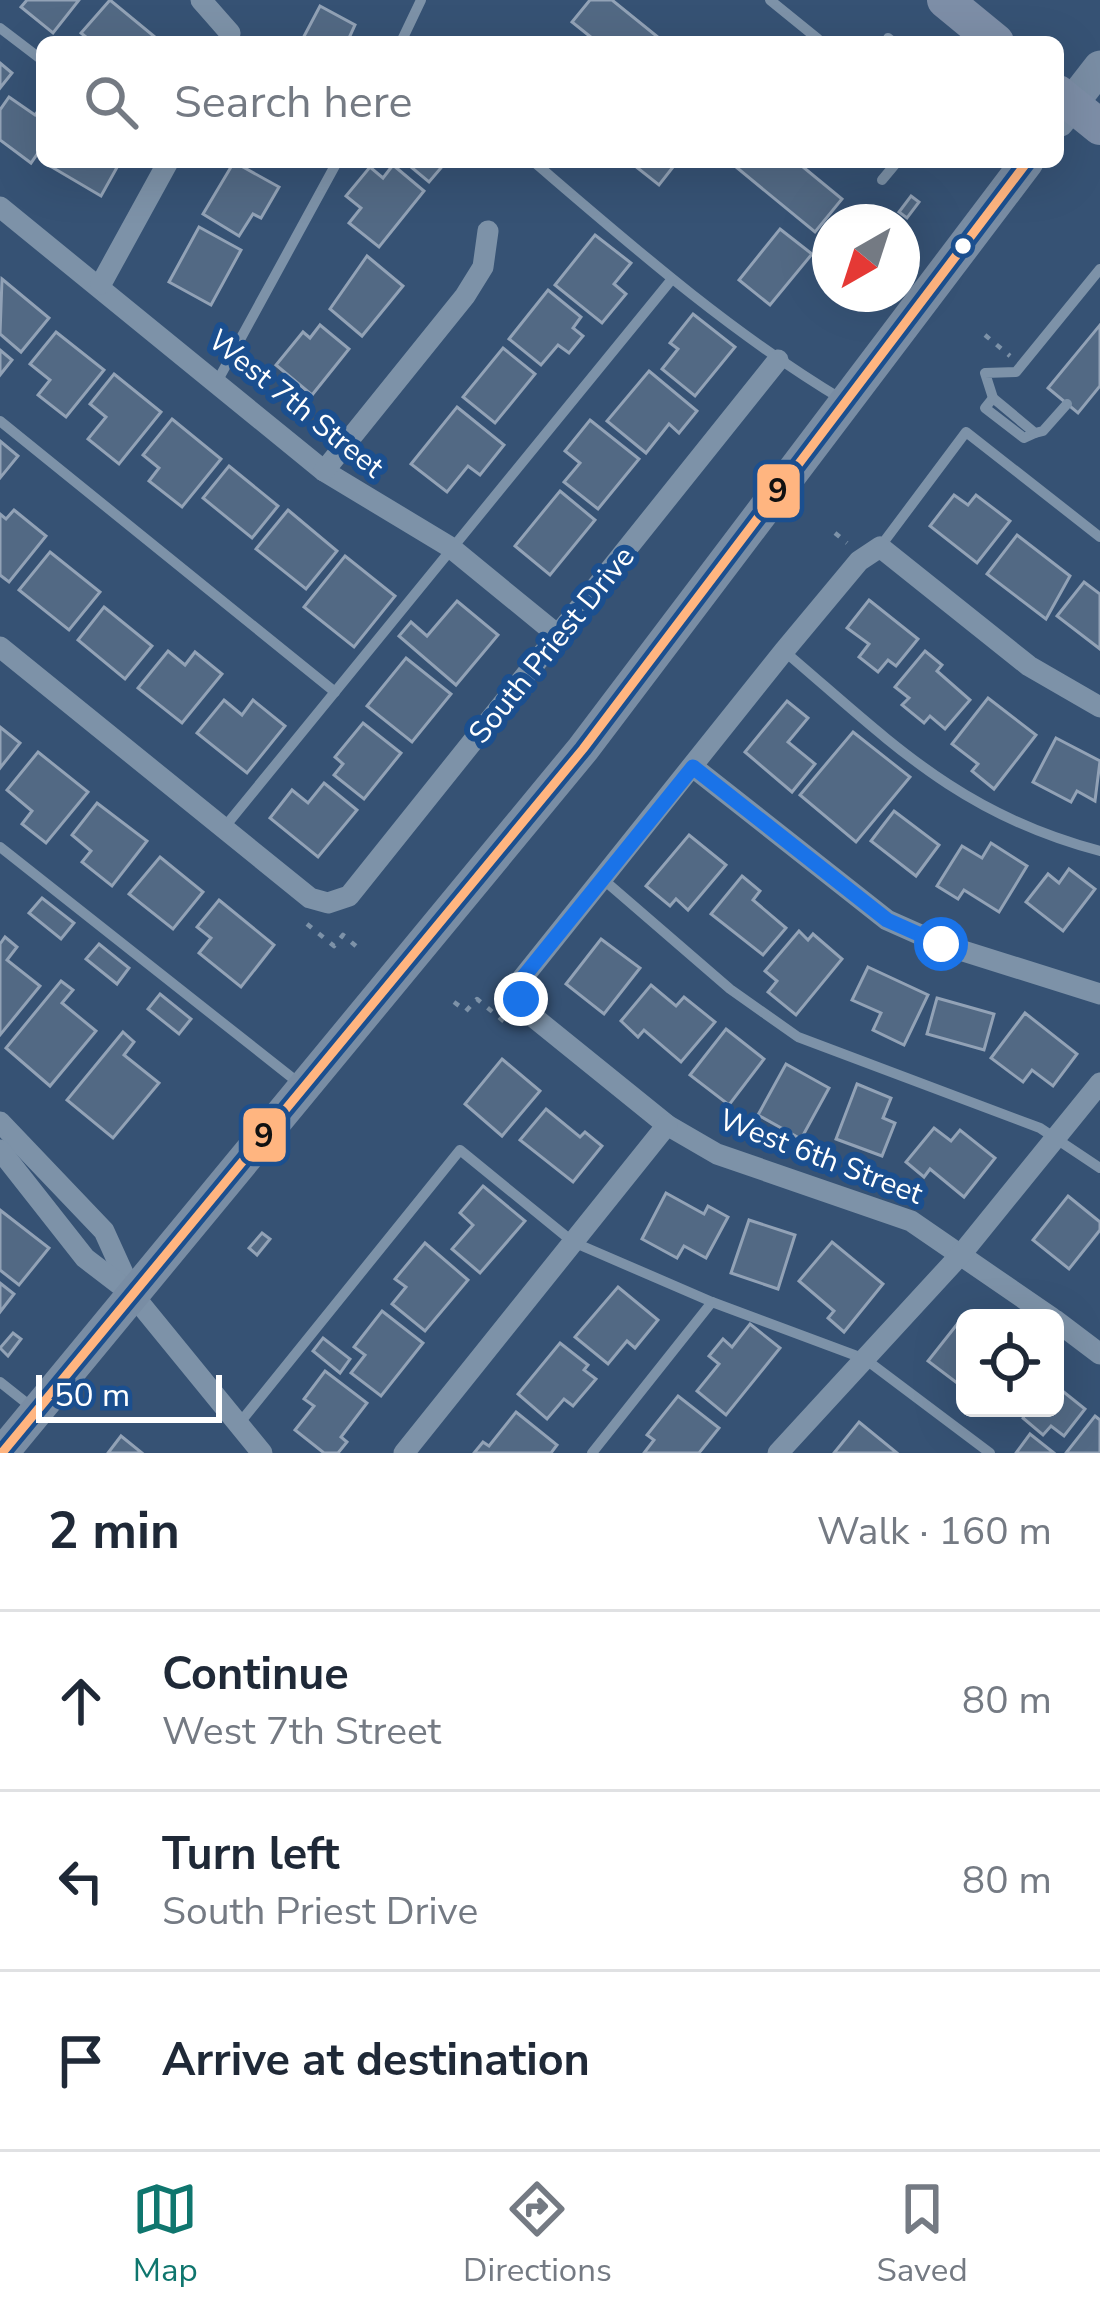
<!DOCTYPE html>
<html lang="en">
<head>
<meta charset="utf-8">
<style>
  :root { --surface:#fff; --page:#f6f6f7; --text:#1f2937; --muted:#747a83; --line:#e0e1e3; --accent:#0f766e }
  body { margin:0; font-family:"Nunito Sans",sans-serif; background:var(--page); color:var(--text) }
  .controls { position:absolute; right:36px; bottom:36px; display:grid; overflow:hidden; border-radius:18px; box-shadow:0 12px 48px #0002 }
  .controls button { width:108px; height:108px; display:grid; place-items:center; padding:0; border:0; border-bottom:3px solid var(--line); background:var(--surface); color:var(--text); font:60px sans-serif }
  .compass { position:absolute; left:812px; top:204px; width:108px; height:108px; border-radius:50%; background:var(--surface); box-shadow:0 12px 48px #0002; rotate:219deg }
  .scale { position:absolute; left:36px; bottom:30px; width:186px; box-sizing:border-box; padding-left:12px; border:6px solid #fff; border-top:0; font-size:33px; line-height:42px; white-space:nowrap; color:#fff; -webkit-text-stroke:9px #1b4f8f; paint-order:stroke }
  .stop { position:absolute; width:36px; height:36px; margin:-27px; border:9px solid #1a73e8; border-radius:50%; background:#fff }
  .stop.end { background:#1a73e8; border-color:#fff; box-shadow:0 3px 12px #0008 }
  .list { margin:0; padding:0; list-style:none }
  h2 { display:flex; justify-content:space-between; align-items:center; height:156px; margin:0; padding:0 48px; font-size:51px }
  h2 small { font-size:39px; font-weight:400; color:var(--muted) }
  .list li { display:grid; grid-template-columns:78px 1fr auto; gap:36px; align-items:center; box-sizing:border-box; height:180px; padding:0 48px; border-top:3px solid var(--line) }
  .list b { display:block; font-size:45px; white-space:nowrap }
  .list p { margin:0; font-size:39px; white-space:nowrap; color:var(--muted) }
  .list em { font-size:39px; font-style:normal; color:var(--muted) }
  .icon { flex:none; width:66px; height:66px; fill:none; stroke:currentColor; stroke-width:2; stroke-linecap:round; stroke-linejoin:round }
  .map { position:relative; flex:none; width:1100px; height:1453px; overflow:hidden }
  .search { position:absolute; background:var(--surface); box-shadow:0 12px 48px #0002; left:36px; right:36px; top:36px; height:132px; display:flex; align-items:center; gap:30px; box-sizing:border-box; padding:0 42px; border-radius:18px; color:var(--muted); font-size:45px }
  .sheet { height:696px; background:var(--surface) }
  nav { display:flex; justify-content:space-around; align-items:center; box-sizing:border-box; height:168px; border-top:3px solid var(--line); background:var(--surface); font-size:33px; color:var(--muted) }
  nav a { display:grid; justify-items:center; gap:6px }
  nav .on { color:var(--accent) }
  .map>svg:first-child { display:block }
  .building { fill:#526984; stroke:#92a2b6; stroke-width:3 }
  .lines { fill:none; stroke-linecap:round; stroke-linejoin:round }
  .path { stroke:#7d92a8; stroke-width:4.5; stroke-dasharray:6 9; stroke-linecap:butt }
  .service { stroke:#7d92a8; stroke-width:10 }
  .minor { stroke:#7d92a8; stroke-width:21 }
  .secondary { stroke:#798da4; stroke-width:33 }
  .primary { stroke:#7d8ea7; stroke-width:36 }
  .bus-1-casing { stroke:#1b4f8f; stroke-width:18 }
  .bus-1 { stroke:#ffb580; stroke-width:9 }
  .route { stroke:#1a73e8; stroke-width:15 }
  .bus-dot { fill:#fff; stroke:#1b4f8f; stroke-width:4.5 }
  .labels { text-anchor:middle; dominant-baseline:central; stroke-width:12; stroke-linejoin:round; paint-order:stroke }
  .street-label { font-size:30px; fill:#fff; stroke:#1b4f8f }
  .line-badge { stroke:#1b4f8f; stroke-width:4.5 }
  .pale-badge-label { font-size:33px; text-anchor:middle; font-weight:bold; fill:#111 }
</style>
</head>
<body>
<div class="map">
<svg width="1100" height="1453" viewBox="0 0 1100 1453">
  <rect width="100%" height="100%" fill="#365274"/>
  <g class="building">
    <path d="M27,0H79L53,33L21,7Z"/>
    <path d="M110,0L161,42H92L81,33Z"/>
    <path d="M590,0H612L664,42H597L572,22Z"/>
    <path d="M320,6L355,25L349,38L355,42H301Z"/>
    <path d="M0,63L12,73L0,88Z"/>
    <path d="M9,97L35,115L42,105V147L31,163L0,140V110Z"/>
    <path d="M52,162H120L101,196L50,166Z"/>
    <path d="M234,162L279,187L261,218L253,214L239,236L203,214Z"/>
    <path d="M405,162H446L429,182Z"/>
    <path d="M630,162H677L659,185Z"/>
    <path d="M730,162H797L842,199L815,232Z"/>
    <path d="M393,165L424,191L379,247L349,223L361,208L346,196L370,167L383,178Z"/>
    <path d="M911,196L919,202L907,218L899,212Z"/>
    <path d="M199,227L241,250L211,305L169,282Z"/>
    <path d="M780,229L812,254L770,305L739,280Z"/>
    <path d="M595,235L631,263L614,284L626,294L602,323L555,285Z"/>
    <path d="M367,256L403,286L362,336L330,309Z"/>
    <path d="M2,279L49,318L21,352L0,334Z"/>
    <path d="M548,290L581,317L573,328L583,336L569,353L558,345L541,365L509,339Z"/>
    <path d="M693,314L735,347L695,396L662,369L678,349L670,343Z"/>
    <path d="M320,325L349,349L312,395L276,365L303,332L310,338Z"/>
    <path d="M1100,325V386L1078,413L1048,388Z"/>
    <path d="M56,332L104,370L66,417L38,395L50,380L30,364Z"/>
    <path d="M503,348L535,374L495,423L463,397Z"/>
    <path d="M0,350L12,360L0,375Z"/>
    <path d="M649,371L697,411L679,433L669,424L646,453L607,421Z"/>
    <path d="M114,374L161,412L119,464L88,439L106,417L90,404Z"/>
    <path d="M457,407L504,445L480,475L468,466L447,492L411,464Z"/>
    <path d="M172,419L221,459L182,507L149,481L159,468L143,455Z"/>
    <path d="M590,420L639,459L598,509L564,482L580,463L565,451Z"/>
    <path d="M0,441L18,456L0,478Z"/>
    <path d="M229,466L278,506L252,538L203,498Z"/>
    <path d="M560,491L595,520L550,575L515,546Z"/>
    <path d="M954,495L968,505L976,495L1010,521L977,563L930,526Z"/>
    <path d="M14,510L46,536L9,582L0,575V514L6,519Z"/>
    <path d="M288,510L337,551L306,589L256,549Z"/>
    <path d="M1017,535L1070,576L1046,619L987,574Z"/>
    <path d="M50,552L100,592L69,630L19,590Z"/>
    <path d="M345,556L395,596L354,647L304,607Z"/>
    <path d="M1084,582L1100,594V649L1057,616Z"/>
    <path d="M869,600L918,639L896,666L888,660L878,672L859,657L869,644L847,628Z"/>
    <path d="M457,601L498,635L456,685L399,636L411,622L427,636Z"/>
    <path d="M104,607L152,646L125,679L78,640Z"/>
    <path d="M168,651L185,665L195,652L222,674L182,723L138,688Z"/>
    <path d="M925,651L942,665L937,671L970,700L945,729L930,716L924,723L902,705L909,698L895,687Z"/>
    <path d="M406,658L451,694L412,742L367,706Z"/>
    <path d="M988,698L1036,735L994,789L972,771L978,764L952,744Z"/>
    <path d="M224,700L242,715L253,700L285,726L247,773L197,733Z"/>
    <path d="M787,701L808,718L788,742L815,764L792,792L745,752Z"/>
    <path d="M363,723L401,753L364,799L334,775L343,764L335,757Z"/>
    <path d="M0,727L20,743L0,768Z"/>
    <path d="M853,732L910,777L856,842L800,795Z"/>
    <path d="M1056,738L1100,761L1095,801L1077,791L1071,802L1033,782Z"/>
    <path d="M38,752L88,792L46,843L22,824L32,811L7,790Z"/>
    <path d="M324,783L357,810L318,857L270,818L292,790L308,803Z"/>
    <path d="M97,803L147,841L112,886L82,862L91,851L72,835Z"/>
    <path d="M894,811L939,845L916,876L871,841Z"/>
    <path d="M689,835L726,865L688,910L676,899L670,906L646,886Z"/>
    <path d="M991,843L1027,866L999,912L964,890L958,899L937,886L962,846L982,858Z"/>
    <path d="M160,857L203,892L173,929L129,894Z"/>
    <path d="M1069,869L1095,889L1063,931L1026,902L1048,874L1059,883Z"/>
    <path d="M742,876L760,891L753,900L786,928L763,955L711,914Z"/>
    <path d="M42,898L74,923L61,939L29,913Z"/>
    <path d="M219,900L274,945L241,987L199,953L211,938L197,927Z"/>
    <path d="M799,931L808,940L813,934L842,959L796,1015L768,992L777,981L765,971Z"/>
    <path d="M5,937L17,947L7,960L40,986L0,1035V944Z"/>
    <path d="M601,939L640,968L604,1014L566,984Z"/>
    <path d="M99,944L129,968L117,984L86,959Z"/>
    <path d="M868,967L928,995L904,1045L873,1030L881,1013L852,1000Z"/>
    <path d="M61,981L73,990L62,1003L96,1031L50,1086L6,1048Z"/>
    <path d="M651,985L676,1006L684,997L715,1022L681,1062L644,1030L638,1037L621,1021Z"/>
    <path d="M160,994L191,1019L179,1034L148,1009Z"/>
    <path d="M937,998L994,1014L984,1050L927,1034Z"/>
    <path d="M1025,1013L1077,1054L1053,1086L1032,1070L1023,1082L991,1058Z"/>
    <path d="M726,1029L764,1059L729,1105L690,1075Z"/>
    <path d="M123,1032L134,1042L124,1055L159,1083L113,1138L67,1100Z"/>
    <path d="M502,1059L540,1091L502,1136L465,1104Z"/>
    <path d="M786,1064L829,1088L801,1139L758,1115Z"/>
    <path d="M857,1084L891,1098L883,1118L895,1123L882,1156L836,1139Z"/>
    <path d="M546,1109L580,1137L585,1132L602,1146L573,1182L520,1140Z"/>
    <path d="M934,1128L951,1141L960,1130L995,1158L964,1197L930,1169L924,1177L906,1162Z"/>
    <path d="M483,1186L525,1221L480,1273L452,1249L473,1225L460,1213Z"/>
    <path d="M666,1193L704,1214L708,1206L728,1217L706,1258L684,1246L677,1258L642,1239Z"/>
    <path d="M1068,1196L1100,1222V1230L1069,1269L1033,1240Z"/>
    <path d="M0,1210L49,1248L19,1285L0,1270Z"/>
    <path d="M749,1220L795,1235L778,1289L731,1273Z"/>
    <path d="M262,1233L270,1239L257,1255L249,1248Z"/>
    <path d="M832,1242L883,1284L844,1332L828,1318L834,1311L799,1281Z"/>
    <path d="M425,1243L468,1280L425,1331L392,1304L406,1287L395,1279Z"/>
    <path d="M0,1283L14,1294L0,1312Z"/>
    <path d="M618,1287L658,1320L635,1348L627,1341L608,1364L575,1337Z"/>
    <path d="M382,1311L423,1343L381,1396L351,1373L365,1355L354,1347Z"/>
    <path d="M962,1318L965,1320V1389L928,1361Z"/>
    <path d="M750,1324L780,1348L726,1415L697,1391L719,1364L709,1356L723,1339L732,1347Z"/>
    <path d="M13,1333L21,1339L8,1356L0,1348Z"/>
    <path d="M323,1338L350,1359L340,1373L313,1351Z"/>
    <path d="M560,1343L588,1365L584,1370L596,1379L573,1406L564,1399L547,1419L518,1394Z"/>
    <path d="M325,1371L367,1403L341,1437L347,1442L338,1453H324L295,1430L314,1406L304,1399Z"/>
    <path d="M1055,1385L1085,1409L1064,1436L1051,1426L1043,1435L1023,1418L1028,1408H1055Z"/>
    <path d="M678,1396L719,1428L699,1453H644L654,1440L647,1435Z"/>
    <path d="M516,1412L557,1445L551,1453H474L483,1442L489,1446Z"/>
    <path d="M1095,1416L1100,1420V1453H1066Z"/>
    <path d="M859,1422L897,1453H834Z"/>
    <path d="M1030,1434L1054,1453H1016Z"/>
    <path d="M121,1436L142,1453H108Z"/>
  </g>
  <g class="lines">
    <g class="path">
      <path d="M985,335L1010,356"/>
      <path d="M835,533L847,543"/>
      <path d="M307,924L334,946L343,935L357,947"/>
      <path d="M454,1002L466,1011L477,999L507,1024L510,1021"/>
    </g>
    <g class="service">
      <path d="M770,0L818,39"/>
      <path d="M0,28L42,60"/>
      <path d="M888,38L893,42"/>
      <path d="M401,42L421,0"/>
      <path d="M534,162C633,247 731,333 843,400"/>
      <path d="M882,180L897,162"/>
      <path d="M218,380L337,162"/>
      <path d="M993,398L985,408L1024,438L1035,433"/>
      <path d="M1067,404L1043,431L1035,433L993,398L985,373L1016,372L1100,269"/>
      <path d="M0,421L335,692"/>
      <path d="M880,547L966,432L1100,537"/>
      <path d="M784,651C891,742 959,814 1100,851"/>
      <path d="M223,829L672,279"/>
      <path d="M0,847L300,1084"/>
      <path d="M605,881L730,989L798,1037L1040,1128L1100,1168"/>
      <path d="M0,1382L34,1409"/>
      <path d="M238,1425L460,1150L573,1242L712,1302"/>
      <path d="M592,1453L712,1302L865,1359L990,1453"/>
    </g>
    <g class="minor">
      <path d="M201,0L230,33L228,42"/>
      <path d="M0,207L324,471L450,547L560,637"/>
      <path d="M101,284L168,162"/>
      <path d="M324,471L465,296L483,267L488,231"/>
      <path d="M0,647L310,898L328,903L349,896L778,360"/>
      <path d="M693,767L887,920L941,944L1100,994"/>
      <path d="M0,1122L104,1231L133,1295L262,1453"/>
      <path d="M0,1150L85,1258L128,1291"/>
      <path d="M1052,1318L911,1221L717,1154L667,1125L531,1015L521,999V980L784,651L859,561L880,547L1029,666L1100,707"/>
      <path d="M1055,1320L1100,1354"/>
      <path d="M404,1453L667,1125"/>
      <path d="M778,1453L963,1252L1100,1083"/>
    </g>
    <g class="secondary">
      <path d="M1058,121L1100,67"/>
      <path d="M2,1453L583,749L1027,162"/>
    </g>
    <g class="primary">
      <path d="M945,0L996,42"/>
      <path d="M1058,93L1100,127"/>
    </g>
    <g class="bus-1-casing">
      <path id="bus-1" d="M2,1453L583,749L1027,162"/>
    </g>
    <use href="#bus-1" class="bus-1"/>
  </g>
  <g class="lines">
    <path class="route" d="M521,999V980L693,767L887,920L941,944"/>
  </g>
  <circle class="bus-dot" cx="963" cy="246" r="10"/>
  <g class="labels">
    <g class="street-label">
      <text transform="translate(296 404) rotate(39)">West 7th Street</text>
      <text transform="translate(552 645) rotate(-51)">South Priest Drive</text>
      <text transform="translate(821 1157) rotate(21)">West 6th Street</text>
    </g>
  </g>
  <g class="line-badge">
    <rect x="755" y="462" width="47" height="58" rx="12" fill="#ffb580"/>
    <rect x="241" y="1106" width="47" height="58" rx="12" fill="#ffb580"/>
  </g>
  <g class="pale-badge-label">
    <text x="778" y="502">9</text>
    <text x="264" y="1147">9</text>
  </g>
</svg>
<div class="controls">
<button><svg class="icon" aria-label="locate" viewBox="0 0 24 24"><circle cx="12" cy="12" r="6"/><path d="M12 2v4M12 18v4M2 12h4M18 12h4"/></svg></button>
</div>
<svg class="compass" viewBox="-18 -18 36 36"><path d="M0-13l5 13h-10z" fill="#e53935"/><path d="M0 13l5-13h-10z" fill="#747a83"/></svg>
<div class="scale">50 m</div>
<div class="stop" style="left:941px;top:944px"></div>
<div class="stop end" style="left:521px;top:999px"></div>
<div class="search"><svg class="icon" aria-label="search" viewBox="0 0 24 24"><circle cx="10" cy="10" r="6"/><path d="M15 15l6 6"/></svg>Search here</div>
</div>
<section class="sheet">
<h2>2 min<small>Walk · 160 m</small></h2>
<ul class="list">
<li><svg class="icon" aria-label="ahead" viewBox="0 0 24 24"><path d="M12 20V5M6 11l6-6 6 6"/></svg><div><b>Continue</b><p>West 7th Street</p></div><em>80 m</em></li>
<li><svg class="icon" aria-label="left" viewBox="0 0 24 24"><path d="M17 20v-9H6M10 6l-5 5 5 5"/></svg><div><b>Turn left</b><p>South Priest Drive</p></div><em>80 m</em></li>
<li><svg class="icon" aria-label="arrive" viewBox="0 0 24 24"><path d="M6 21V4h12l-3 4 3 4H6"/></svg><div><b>Arrive at destination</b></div></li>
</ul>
</section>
<nav>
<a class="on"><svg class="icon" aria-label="map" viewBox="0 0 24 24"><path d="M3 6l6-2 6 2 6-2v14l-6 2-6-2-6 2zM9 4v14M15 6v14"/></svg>Map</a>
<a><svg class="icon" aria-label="directions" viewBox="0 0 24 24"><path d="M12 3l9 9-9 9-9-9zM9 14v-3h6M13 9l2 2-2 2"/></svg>Directions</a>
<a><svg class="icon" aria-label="saved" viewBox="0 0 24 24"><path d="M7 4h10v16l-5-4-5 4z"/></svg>Saved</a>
</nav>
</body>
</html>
